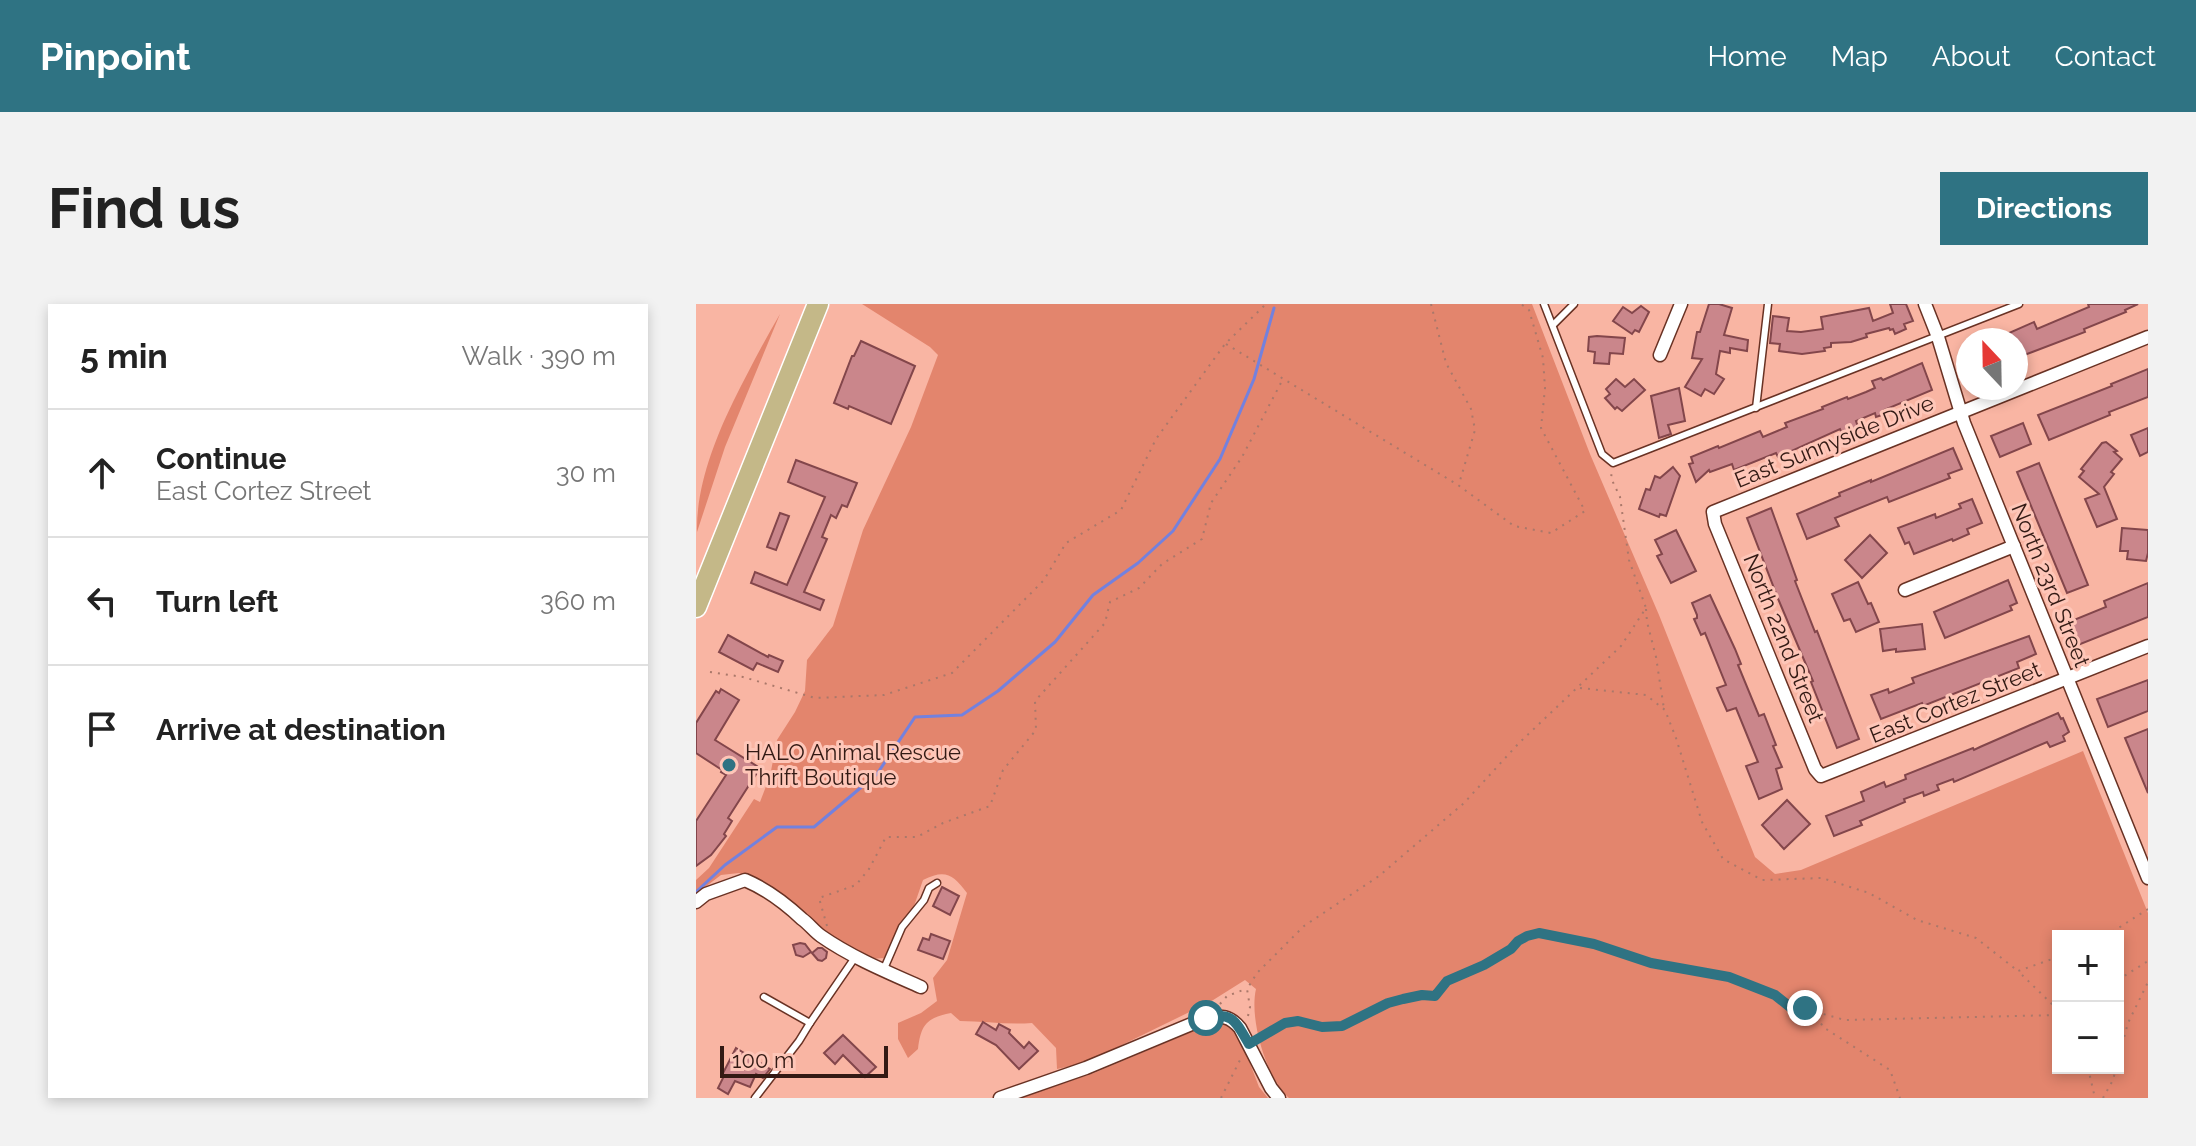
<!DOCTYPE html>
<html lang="en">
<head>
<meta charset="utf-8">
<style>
  :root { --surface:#fff; --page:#f2f2f2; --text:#222; --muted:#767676; --line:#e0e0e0; --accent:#2f7383 }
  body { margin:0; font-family:Raleway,sans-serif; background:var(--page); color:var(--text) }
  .controls { position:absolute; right:24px; bottom:24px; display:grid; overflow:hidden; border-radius:0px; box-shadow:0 4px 12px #0003 }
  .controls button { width:72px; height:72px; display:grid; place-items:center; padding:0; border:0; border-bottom:2px solid var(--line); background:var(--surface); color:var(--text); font:40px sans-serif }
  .compass { position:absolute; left:1260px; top:24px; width:72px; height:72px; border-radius:50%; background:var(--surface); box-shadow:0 4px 12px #0003; rotate:338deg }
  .scale { position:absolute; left:24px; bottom:20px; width:168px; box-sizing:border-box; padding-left:8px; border:4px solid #331a14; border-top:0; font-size:22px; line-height:28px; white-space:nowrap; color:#331a14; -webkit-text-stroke:6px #fec6b8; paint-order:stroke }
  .stop { position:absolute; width:24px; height:24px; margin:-18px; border:6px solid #2f7383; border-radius:50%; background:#fff }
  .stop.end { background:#2f7383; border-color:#fff; box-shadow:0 2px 8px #0008 }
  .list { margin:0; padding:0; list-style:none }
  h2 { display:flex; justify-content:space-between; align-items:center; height:104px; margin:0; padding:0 32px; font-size:34px }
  h2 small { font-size:26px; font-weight:400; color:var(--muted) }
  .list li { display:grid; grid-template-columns:52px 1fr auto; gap:24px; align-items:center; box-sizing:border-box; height:128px; padding:0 32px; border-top:2px solid var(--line) }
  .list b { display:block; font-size:30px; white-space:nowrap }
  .list p { margin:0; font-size:26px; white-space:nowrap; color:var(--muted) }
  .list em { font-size:26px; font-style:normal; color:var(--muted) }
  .icon { flex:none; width:44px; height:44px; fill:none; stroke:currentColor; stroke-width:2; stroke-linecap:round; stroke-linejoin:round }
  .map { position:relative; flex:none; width:1452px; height:794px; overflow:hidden; border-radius:0px }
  header { display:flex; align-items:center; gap:48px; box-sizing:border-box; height:112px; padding:0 40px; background:var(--accent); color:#fff }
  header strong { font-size:38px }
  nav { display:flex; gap:44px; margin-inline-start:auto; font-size:28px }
  .intro { display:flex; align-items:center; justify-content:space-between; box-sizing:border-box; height:192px; padding:0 48px }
  h1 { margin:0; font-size:56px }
  .button { padding:20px 36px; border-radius:0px; background:var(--accent); color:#fff; font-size:28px; font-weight:700 }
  main { display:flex; gap:48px; padding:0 48px }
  aside { flex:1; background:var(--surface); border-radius:0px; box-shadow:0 4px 12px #0003 }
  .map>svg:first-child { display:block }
  .green { fill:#e3856d; fill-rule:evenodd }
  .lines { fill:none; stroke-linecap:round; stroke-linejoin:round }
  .stream { stroke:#7381de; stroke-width:3 }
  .building { fill:#ca868b; stroke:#83464b; stroke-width:2 }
  .service-casing { stroke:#693224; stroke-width:9 }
  .minor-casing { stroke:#693224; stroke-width:15 }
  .primary-casing { stroke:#fff; stroke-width:23 }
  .path { stroke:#aa786a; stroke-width:2; stroke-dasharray:2 6; stroke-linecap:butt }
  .service { stroke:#fff; stroke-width:6 }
  .minor { stroke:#fff; stroke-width:12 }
  .primary { stroke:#c4b888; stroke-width:20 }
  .route { stroke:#2f7383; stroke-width:10 }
  .poi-dot { fill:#2f7383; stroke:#fec6b8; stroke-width:3 }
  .labels { text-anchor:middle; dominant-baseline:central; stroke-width:6; stroke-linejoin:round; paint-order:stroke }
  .street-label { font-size:22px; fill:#331a14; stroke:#fec6b8 }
  .poi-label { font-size:22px; fill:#331a14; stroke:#fec6b8; text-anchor:start }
</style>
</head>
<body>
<header>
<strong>Pinpoint</strong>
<nav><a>Home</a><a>Map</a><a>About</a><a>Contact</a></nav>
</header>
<div class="intro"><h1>Find us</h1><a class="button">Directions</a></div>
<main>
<aside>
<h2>5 min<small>Walk · 390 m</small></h2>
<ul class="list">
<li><svg class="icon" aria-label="ahead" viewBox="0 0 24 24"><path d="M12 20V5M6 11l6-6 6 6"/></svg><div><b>Continue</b><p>East Cortez Street</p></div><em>30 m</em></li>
<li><svg class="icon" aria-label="left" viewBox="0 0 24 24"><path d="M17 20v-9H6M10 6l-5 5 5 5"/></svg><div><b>Turn left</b></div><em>360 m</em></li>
<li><svg class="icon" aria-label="arrive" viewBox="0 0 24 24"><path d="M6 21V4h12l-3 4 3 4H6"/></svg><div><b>Arrive at destination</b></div></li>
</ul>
</aside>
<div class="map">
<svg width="1452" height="794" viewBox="0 0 1452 794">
  <rect width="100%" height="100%" fill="#f9b5a3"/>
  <g class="green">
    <path d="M166,0H836L894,150L963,311L1059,553L1079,570L1105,566L1387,447L1452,609V794H593C570,773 553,715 560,685L549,676L514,698L389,759L361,765L360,744L336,719C311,721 288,717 264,717L255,709C230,714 225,721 222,745L212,754L202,735V719L225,709L241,697L237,674L251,656L271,589C257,570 249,565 227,576L218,602L201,627L188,654L175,655L123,627L102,603L58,576L43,569L25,571L0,590V576L13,564L58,495L64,498L74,472L81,436L99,408L109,387L111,356L137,322L167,226L215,123L242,51L234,43ZM1362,632H1422V764H1362Z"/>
    <path d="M84,10L29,143L1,228C0,184 18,137 37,98C52,68 67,39 84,10Z"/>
    <path d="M530,718L544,733L563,783L572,794H325L398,769L514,720Z"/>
  </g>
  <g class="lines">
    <path class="stream" d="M0,588L29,561L81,523H118L181,470L219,413L266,411L302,387L359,338L397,291L442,259L477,227L524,155L558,75L578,4"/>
  </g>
  <g class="building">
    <path d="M1013,0H1023L1036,4L1028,31L1052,36L1051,47L1034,44V49L1024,47L1020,70L1028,75L1018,90L1009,85L1005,92L989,83L1006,55L996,54L1001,28H1004Z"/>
    <path d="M1194,0H1210L1217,17L1208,20L1210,25L1199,30L1197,25L1194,26L1193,24L1170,30L1171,33L1155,38L1135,39V43L1128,44L1129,47L1106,50L1083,47L1084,40L1074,39L1077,12L1093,14L1091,27L1105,28L1127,25L1125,13L1173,4L1177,17L1197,9Z"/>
    <path d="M1392,0H1442L1429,6L1430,8L1388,25L1389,28L1323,53L1320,47V36H1316L1313,29L1338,18L1341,25L1393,3Z"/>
    <path d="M945,2L953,8L943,28L939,26L936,30L917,17L927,3L936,9Z"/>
    <path d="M901,32L929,34L927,50L914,49L913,60L898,59L899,48L892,47L893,33Z"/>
    <path d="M165,37L219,62L195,120L153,102L152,105L138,99L156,52H158Z"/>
    <path d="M1226,59L1236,86L1188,106L1189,110L1180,113L1179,109L1160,117L1162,123L1157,126V128L1147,132L1144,125L1082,153L1080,149L1038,166L1036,160L1014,168L1013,166L1000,178L993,160L997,159L995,153L1022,142L1023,144L1064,127L1067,133L1091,123L1089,119L1127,105L1126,103L1151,93L1152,95L1170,88L1179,84L1176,77L1185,74L1187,76Z"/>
    <path d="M1452,65V93L1413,108L1414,111L1353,136L1342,111L1416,82L1415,80Z"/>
    <path d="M920,75L929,83L938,75L949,86L926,107L921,103L919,105L909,94L914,90L910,85Z"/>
    <path d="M983,84L989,117L972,121L975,130L963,134L955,92Z"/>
    <path d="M1327,119L1335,140L1304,153L1295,132Z"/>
    <path d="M1452,124V148L1444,152L1435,131Z"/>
    <path d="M1410,138L1421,147L1418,148L1426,155L1415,168L1418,170L1408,183L1421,215L1401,223L1389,195L1403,190L1383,173L1388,167L1385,165L1406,139Z"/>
    <path d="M1257,144L1266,165L1252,170L1254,174L1193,198L1191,193L1139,214L1143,222L1111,235L1101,210L1144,192L1143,189L1175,176V178Z"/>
    <path d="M100,156L161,179L151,203L146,201L140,214L135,211L126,233L131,235L108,288L128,296L124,306L55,279L59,268L91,281L129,193L92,178Z"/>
    <path d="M1343,159L1392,281L1371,289L1321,168Z"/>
    <path d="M977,163L984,172L970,212L964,210L963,213L943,205L950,185L954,186L959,172L964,174Z"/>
    <path d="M1276,195L1286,219L1271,225L1273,230L1257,237L1256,235L1218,250L1213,238L1209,240L1202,224L1239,210L1240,214L1265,204L1263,200Z"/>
    <path d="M1075,204L1101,276L1099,277L1119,328L1121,327L1163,435L1141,444L1115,378L1117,377L1083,297L1051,214Z"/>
    <path d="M84,209L93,212L80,246L71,243Z"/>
    <path d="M1426,224L1452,226V249L1450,257L1431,255L1432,247H1424Z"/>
    <path d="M980,226L1000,267L975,279L961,252L966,250L959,236Z"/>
    <path d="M1174,231L1191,249L1166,274L1149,256Z"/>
    <path d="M1312,276L1321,299L1314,302L1316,306L1249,334L1238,308Z"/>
    <path d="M1162,278L1172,300L1175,299L1183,318L1160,328L1154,315L1148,317L1136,290Z"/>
    <path d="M1452,279V313L1377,343L1368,320L1410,303L1408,297Z"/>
    <path d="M1014,291L1039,345L1045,360L1042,361L1063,412L1068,410L1080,441L1077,442L1086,463L1080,465L1086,485L1063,495L1050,462L1062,458L1040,404L1031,407L1021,384L1030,381L1009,329L1005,331L998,315L1001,314V311L996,299Z"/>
    <path d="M1226,320L1229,345L1200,348V345L1187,347L1184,325Z"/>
    <path d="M32,331L72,353L73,351L87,357L82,368L61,359L57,366L23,348Z"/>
    <path d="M1333,332L1340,350L1321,358L1323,364L1227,402L1226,399L1185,415L1175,391L1192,385L1193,389L1218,379L1216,374Z"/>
    <path d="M1452,376V407L1412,423L1401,395Z"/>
    <path d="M25,385L43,396L19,436L64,464L32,514L36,517L28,530L30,532L15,551L0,562V517L30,471L25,468L26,466L0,449V419L20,387L23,389Z"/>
    <path d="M1362,409L1365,415L1367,414L1373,428L1367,432L1369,437L1354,443L1351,438L1258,478L1257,475L1241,481L1243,486L1228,492L1227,488L1208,495L1209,498L1164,517L1166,521L1138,532L1130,512L1168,497L1165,488L1188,478L1190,483L1210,475L1209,471L1277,444L1278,446L1284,443Z"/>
    <path d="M1452,425V489L1429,434Z"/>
    <path d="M1091,496L1114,520L1088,545L1066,521Z"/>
    <path d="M246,583L263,592L254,611L237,602Z"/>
    <path d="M235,630L254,637L247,655L222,646L227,634L233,636Z"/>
    <path d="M104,639L109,640L115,648L107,653L100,651L97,641Z"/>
    <path d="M122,644H126L131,648L130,654L126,657L122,656L116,649Z"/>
    <path d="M287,718L300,726L303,720L314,726L313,729L328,744L333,738L342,747L323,765L300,741L280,730Z"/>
    <path d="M147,731L180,763L169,773L147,751L139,760L128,749Z"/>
    <path d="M40,744L74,765L67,774L60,770L54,783L39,777L32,790L22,784L28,772L26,771Z"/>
  </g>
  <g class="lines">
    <g class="service-casing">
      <g id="service">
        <path d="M848,0L906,150L917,159L1323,0"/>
        <path d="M857,21L878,0"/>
        <path d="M1060,104L1072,0"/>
        <path d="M187,667L206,623L228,596L233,584L241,579"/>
        <path d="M68,693L114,719L160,652"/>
        <path d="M59,794L103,737L114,719"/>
      </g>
    </g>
    <g class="minor-casing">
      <g id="minor">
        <path d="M1229,0L1242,33L1268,119L1452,574"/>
        <path d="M1452,33L1017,208L1019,220L1119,465L1125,472L1452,342"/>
        <path d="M964,51L985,0"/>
        <path d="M1209,286L1318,242"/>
        <path d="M0,598L10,590L49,576C70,585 90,600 106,615C113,620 118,627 125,632C155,653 191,668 225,683"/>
        <path d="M304,794L390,764L510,714C525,711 534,712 544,724L575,784L583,794"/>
      </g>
    </g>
    <g class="primary-casing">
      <path id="primary" d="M0,303L122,0"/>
    </g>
    <g class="path">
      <path d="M735,0L750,59L775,105L779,126L763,180"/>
      <path d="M530,40L762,181L818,222L855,229L889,207L845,124L849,84L847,54L833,6L825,0"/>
      <path d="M950,305L951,318L960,353L968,405"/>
      <path d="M14,368L47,373L119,394L188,391L256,369L348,276L370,239L425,206L460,135L529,40L570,0"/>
      <path d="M884,384L950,391L969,406L980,434L1006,518L1027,555L1066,576L1126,574L1173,589L1221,616L1280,634L1322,667"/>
      <path d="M131,622L123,594L160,581L173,565L190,533H221L247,519L294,502L307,466L340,426L339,397L409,319L414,298L443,284L466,260L506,235L515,199L546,153L587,75"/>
      <path d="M1410,632L1452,605"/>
      <path d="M1362,653L1322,667L1362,706"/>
      <path d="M1422,676L1452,657"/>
      <path d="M524,700L531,692L550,685"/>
      <path d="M1120,708L1149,716L1362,711"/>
      <path d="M552,712L554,703L551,685L561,669L608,622L683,572L768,499L823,439L925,342L950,304L933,256L924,193L915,174L916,167"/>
      <path d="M563,733L589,719L602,717L626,723L646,722L692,699L707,695L726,691L739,692L751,677L800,655L831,632L843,629L898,640L928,652L955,659L1033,673L1069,689L1079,691L1099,707L1113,704L1119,708L1127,723L1194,766L1204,794"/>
      <path d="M1422,756L1432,719L1452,678"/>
      <path d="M1392,764L1399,794"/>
      <path d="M525,794L546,752"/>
      <path d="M1407,794L1417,776L1420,764"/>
    </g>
    <use href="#service" class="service"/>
    <use href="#minor" class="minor"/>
    <use href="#primary" class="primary"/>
  </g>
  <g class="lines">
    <path class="route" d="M510,714C538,707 540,719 553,740L589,719L602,717L626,723L646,722L692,699L707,695L726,691L739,692L751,677L788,661L815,645L822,637L831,632L843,629L898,640L955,659L1033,673L1079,691L1099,707L1109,704"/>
  </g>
  <circle class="poi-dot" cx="33" cy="461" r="8"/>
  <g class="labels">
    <g class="street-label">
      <text transform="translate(1138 137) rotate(-22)">East Sunnyside Drive</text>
      <text transform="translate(1355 281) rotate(68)">North 23rd Street</text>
      <text transform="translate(1088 334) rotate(68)">North 22nd Street</text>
      <text transform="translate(1259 398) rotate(-22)">East Cortez Street</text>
    </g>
    <g class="poi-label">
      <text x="49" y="448">HALO Animal Rescue<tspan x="49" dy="25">Thrift Boutique</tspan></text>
    </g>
  </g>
</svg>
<div class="controls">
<button>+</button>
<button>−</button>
</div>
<svg class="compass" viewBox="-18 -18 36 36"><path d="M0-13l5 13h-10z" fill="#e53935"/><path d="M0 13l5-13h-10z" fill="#767676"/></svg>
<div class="scale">100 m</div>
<div class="stop" style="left:510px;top:714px"></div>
<div class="stop end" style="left:1109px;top:704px"></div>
</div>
</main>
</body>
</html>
